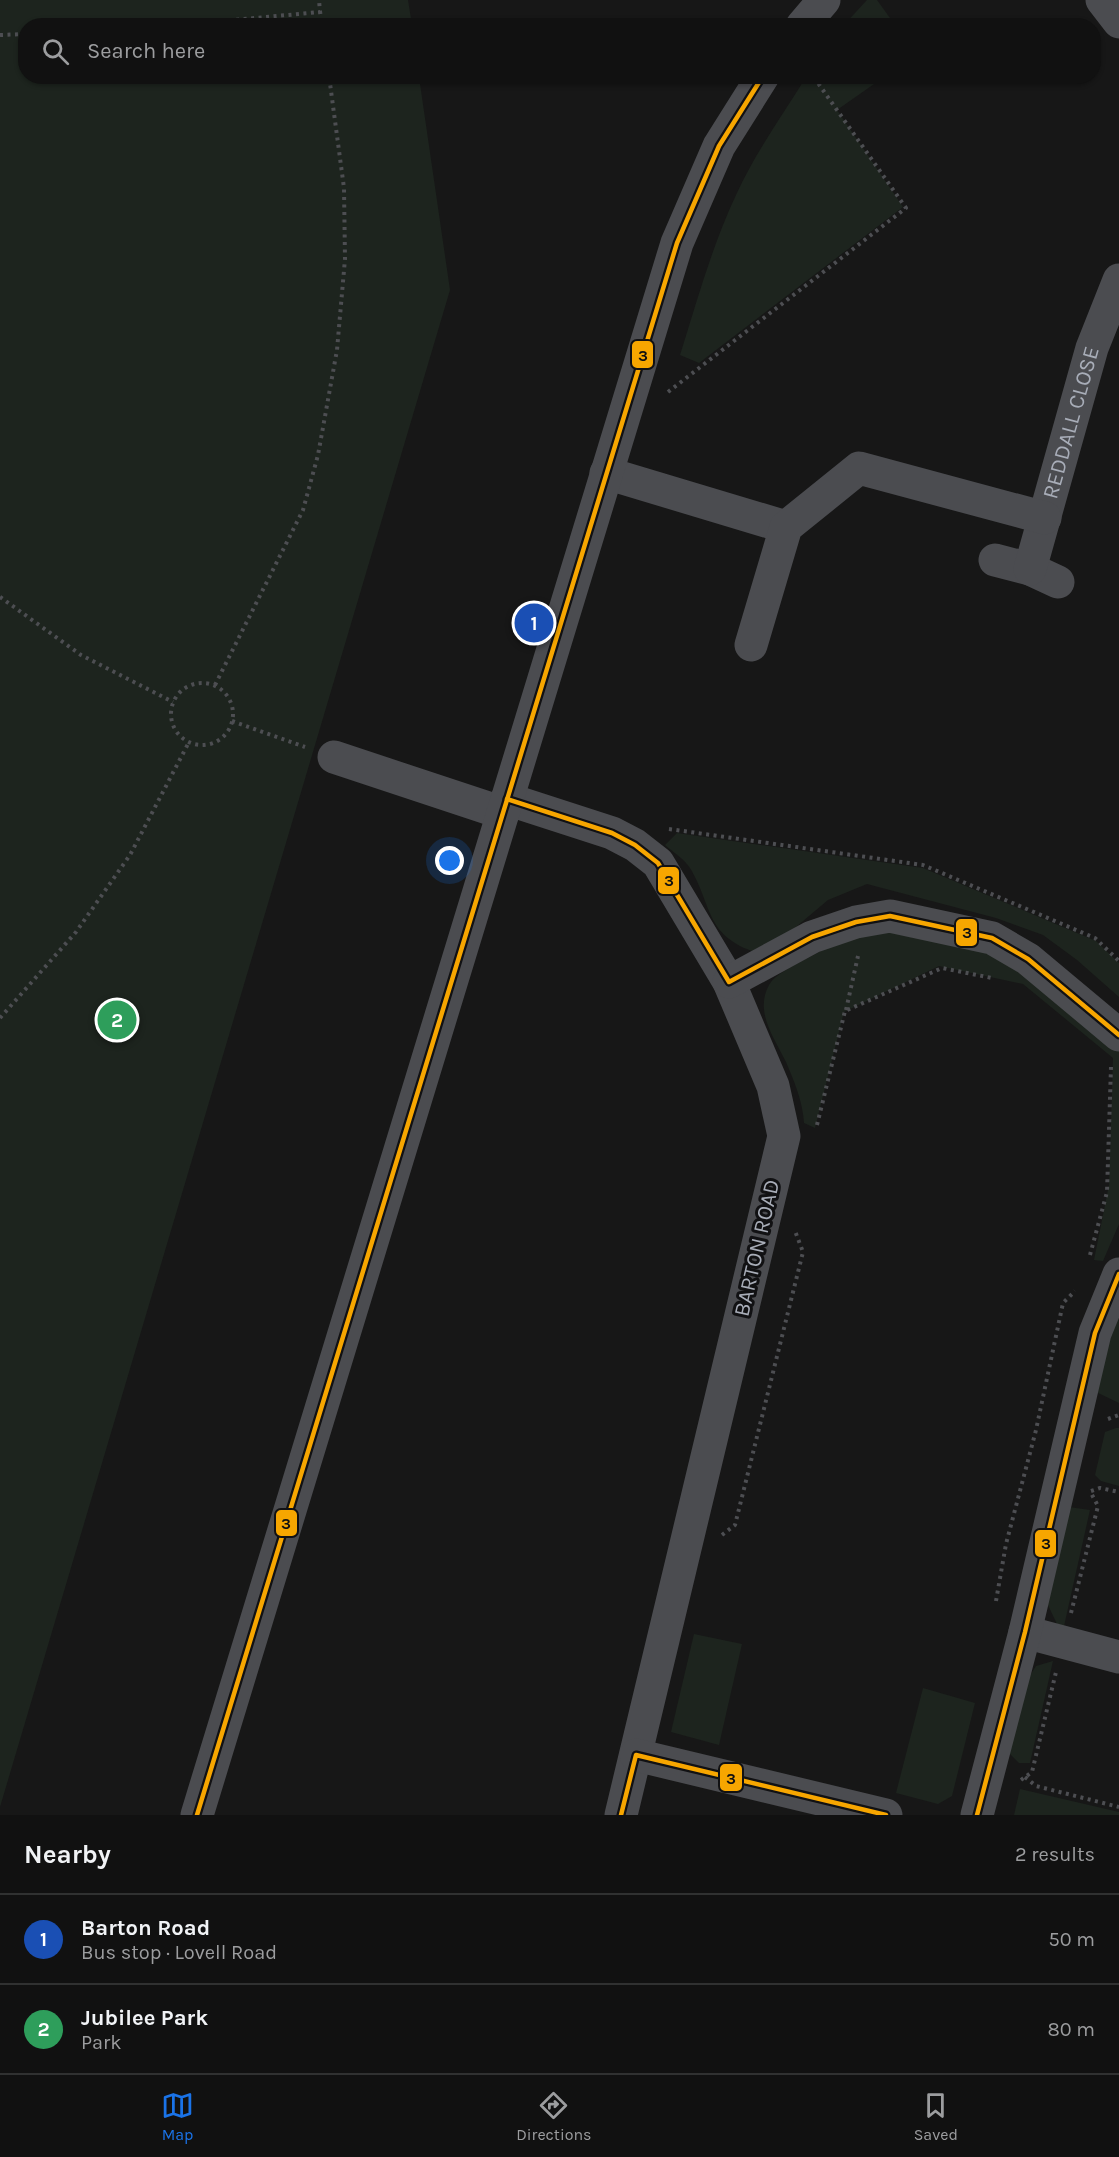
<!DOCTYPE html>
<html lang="en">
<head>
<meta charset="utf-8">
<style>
  :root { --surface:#111; --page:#1a1a1a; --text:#f1f3f6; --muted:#9c9d9f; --line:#303131; --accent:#1a73e8 }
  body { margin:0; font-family:Karla,sans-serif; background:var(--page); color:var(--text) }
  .you { position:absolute; left:450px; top:861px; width:21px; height:21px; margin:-15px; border:4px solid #fff; border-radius:50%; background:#1a73e8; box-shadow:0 0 0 9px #1a73e833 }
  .badge { display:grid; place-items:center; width:39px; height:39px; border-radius:50%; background:var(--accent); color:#fff; font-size:20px; font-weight:700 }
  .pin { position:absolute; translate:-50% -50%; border:3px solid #fff; box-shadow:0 2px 6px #0006 }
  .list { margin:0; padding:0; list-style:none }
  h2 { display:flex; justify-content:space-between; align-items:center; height:78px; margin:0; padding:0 24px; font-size:26px }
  h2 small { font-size:20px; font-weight:400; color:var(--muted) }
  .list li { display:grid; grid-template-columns:39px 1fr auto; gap:18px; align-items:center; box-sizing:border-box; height:90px; padding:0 24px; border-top:2px solid var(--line) }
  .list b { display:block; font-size:22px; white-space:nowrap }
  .list p { margin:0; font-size:20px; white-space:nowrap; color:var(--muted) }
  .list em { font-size:20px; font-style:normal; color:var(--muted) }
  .icon { flex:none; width:33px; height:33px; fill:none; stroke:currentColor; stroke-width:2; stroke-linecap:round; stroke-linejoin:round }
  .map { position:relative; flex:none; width:1119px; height:1815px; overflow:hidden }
  .search { position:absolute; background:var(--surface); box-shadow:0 2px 4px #0004; left:18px; right:18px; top:18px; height:66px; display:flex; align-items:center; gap:15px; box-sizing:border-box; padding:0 21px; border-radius:24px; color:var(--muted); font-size:22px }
  .sheet { height:258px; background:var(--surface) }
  nav { display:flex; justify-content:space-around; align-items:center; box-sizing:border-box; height:84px; border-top:2px solid var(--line); background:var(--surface); font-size:16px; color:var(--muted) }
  nav a { display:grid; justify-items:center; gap:3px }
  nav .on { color:var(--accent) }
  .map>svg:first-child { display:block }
  .green { fill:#1d241e }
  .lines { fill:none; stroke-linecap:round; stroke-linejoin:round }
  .path { stroke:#4d4e52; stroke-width:4; stroke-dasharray:3 4.5; stroke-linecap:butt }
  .minor { stroke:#4b4c50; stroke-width:33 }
  .bus-1-casing { stroke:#111113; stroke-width:9 }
  .bus-1 { stroke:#f7a600; stroke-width:4.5 }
  .labels { text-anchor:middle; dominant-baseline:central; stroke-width:6; stroke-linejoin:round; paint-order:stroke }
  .street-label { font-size:22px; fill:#a8adb8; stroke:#111113 }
  .line-badge { stroke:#111113; stroke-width:2 }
  .pale-badge-label { font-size:16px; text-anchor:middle; font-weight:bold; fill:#111 }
</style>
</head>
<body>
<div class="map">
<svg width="1119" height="1815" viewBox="0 0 1119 1815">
  <rect width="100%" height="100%" fill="#171717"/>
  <g class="green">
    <path d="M0,0H408L412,25L26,26V76L419,77L450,290L0,1807Z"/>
    <path d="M867,0H877L895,25H844Z"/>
    <path d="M806,77H884L837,110L903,207L699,363L680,355C697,301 712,246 736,195C755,153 782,116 806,77Z"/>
    <path d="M677,833L923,868L1096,941L1119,963V997L1077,960L1043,935L996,918L867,884L828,900L790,932L752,951C705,934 712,904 690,868C684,859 673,852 665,845Z"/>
    <path d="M873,929L1001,955L1119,1050V1224L1103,1261L1094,1260L1109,1185L1113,1058L1023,984L939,966L844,1012L815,1128L804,1123C803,1102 794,1081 786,1062C775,1039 754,1012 769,985C775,974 792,967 802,961C826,949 847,935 873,929Z"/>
    <path d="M1119,1304V1403L1094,1391Z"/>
    <path d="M1116,1428H1119V1486L1101,1481L1095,1475L1105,1432Z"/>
    <path d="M1069,1507L1090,1510L1064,1626L1057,1624L1047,1603Z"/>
    <path d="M694,1634L742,1644L719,1745L671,1732Z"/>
    <path d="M1053,1661L1030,1763H1019L1009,1753L1029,1677L1036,1666Z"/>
    <path d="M923,1688L975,1703L952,1796L938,1804L896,1793Z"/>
    <path d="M1020,1789L1119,1812V1815H1014Z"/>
  </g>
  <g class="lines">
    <g class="path">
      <path d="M320,11L322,26"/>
      <path d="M169,26L320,12L319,0"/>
      <path d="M0,35L26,34"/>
      <path d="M668,392L906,208L813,76"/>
      <path d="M0,597L81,655L173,702"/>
      <circle cx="202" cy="714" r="31"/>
      <path d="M215,685L303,510L318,455L337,350L345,259L344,188L329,76"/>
      <path d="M232,721L305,747"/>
      <path d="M669,829L923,865L1095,938L1119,961"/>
      <path d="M846,1010L858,956"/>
      <path d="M0,1018L76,932L130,855L189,742"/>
      <path d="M817,1125L845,1011L942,968L992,978"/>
      <path d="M1090,1255L1107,1192L1111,1067"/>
      <path d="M1108,1419L1119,1415"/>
      <path d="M1091,1491L1100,1488L1119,1492"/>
      <path d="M722,1535L735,1525L803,1252L795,1231"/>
      <path d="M996,1601L1006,1544L1036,1430L1063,1303L1075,1291"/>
      <path d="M1071,1613L1098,1506L1091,1493"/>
      <path d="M1025,1777L1036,1786L1119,1807"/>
      <path d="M1021,1780L1032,1772L1056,1672"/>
    </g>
    <g class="minor">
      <path d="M1102,0L1119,22"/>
      <path d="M802,26L824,0"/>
      <path d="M606,473L786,527"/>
      <path d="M995,560L1030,569L1058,582"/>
      <path id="s1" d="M1030,569L1092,348L1119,280"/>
      <path d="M751,645L786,527L859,468L1045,518"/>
      <path d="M334,757L503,813"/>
      <path d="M507,799L612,833L635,845L658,863L729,982L773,1086L784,1136L621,1815"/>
      <path d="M729,982L812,937L856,922L890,916L992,938L1028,959L1119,1035"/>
      <path d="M1025,1632L1119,1657"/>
      <path d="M636,1755L886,1815"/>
      <path d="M197,1815L677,243L719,146L763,76"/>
      <path d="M977,1815L1025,1632L1095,1333L1119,1274"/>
    </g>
    <g class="bus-1-casing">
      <g id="bus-1">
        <path d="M507,799L612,833L635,845L658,863L729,982L812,937L856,922L890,916L992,938L1028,959L1119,1035"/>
        <path d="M197,1815L677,243L719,146L763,76"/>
        <path d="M621,1815L636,1755L886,1815"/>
        <path d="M977,1815L1025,1632L1095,1333L1119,1274"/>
      </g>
    </g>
    <use href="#bus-1" class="bus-1"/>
  </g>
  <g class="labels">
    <g class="street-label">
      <text stroke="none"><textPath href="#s1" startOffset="152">REDDALL CLOSE</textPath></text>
      <text transform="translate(757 1248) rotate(-77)">BARTON ROAD</text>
    </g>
  </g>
  <g class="line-badge">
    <rect x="631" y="340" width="23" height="29" rx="6" fill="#f7a600"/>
    <rect x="657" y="866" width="23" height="29" rx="6" fill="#f7a600"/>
    <rect x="955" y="918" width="23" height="29" rx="6" fill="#f7a600"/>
    <rect x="275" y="1509" width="23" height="28" rx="6" fill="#f7a600"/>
    <rect x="1034" y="1529" width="23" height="29" rx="6" fill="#f7a600"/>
    <rect x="719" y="1763" width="24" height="29" rx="6" fill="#f7a600"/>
  </g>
  <g class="pale-badge-label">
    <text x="643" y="361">3</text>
    <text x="669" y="886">3</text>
    <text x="967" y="938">3</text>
    <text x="286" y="1529">3</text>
    <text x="1046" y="1549">3</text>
    <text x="731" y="1784">3</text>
  </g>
</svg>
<div class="you"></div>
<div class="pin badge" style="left:534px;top:623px;background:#1a4fb4">1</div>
<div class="pin badge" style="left:117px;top:1020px;background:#2e9e5b">2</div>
<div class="search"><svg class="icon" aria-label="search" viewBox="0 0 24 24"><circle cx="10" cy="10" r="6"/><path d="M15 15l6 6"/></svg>Search here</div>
</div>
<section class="sheet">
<h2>Nearby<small>2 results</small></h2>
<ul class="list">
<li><span class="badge" style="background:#1a4fb4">1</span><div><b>Barton Road</b><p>Bus stop · Lovell Road</p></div><em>50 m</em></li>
<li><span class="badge" style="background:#2e9e5b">2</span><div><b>Jubilee Park</b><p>Park</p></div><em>80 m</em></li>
</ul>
</section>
<nav>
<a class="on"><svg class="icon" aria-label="map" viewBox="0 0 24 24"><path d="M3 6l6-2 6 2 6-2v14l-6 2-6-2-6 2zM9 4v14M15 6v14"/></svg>Map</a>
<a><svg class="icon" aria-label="directions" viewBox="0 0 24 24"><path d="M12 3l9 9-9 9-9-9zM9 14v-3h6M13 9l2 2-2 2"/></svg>Directions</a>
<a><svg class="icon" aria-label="saved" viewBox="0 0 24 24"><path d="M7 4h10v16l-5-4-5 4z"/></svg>Saved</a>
</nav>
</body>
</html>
